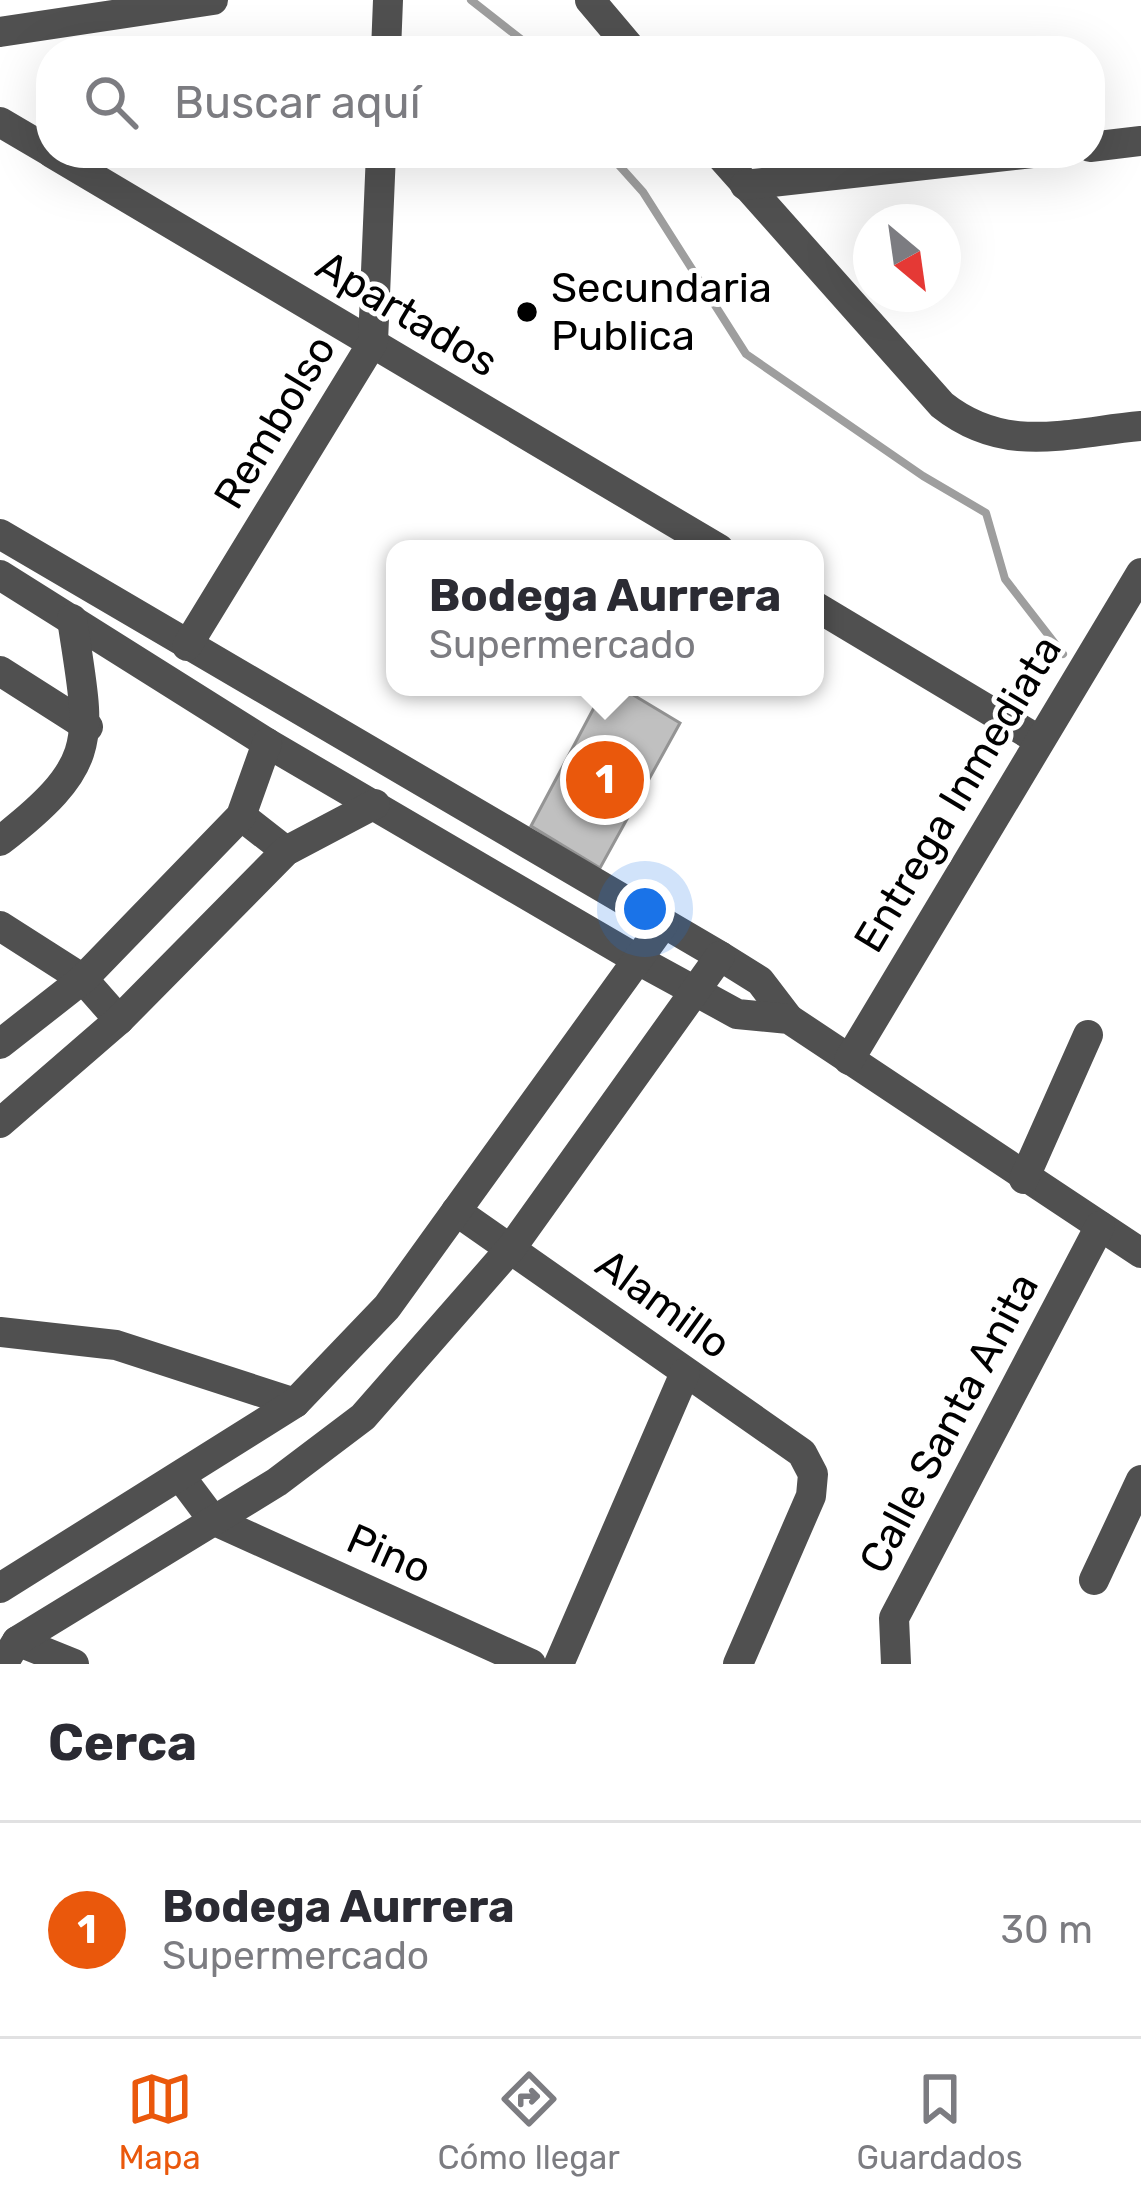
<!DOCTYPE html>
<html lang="es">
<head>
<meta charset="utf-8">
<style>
  :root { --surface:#fff; --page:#f7f7f7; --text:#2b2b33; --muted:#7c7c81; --line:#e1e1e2; --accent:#ea580c }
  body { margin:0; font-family:Rubik,sans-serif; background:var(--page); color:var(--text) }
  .compass { position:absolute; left:853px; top:204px; width:108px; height:108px; border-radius:50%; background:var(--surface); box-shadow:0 12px 48px #0002; rotate:151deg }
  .you { position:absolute; left:645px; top:909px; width:42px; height:42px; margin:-30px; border:9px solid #fff; border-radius:50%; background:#1a73e8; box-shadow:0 0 0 18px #1a73e833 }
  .badge { display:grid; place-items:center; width:78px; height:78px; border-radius:50%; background:var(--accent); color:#fff; font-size:39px; font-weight:700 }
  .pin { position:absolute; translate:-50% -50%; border:6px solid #fff; box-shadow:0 3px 12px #0006 }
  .popup { position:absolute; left:386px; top:540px; width:438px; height:156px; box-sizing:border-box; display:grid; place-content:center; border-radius:24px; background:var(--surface); filter:drop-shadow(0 3px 9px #0005); font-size:39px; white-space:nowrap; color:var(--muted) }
  .popup b { font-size:45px; color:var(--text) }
  .popup::after { content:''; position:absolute; left:50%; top:100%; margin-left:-24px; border:24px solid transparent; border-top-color:var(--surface) }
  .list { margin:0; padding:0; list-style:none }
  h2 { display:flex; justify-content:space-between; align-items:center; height:156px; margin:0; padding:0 48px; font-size:51px }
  h2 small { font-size:39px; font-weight:400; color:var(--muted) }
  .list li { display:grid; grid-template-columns:78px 1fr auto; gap:36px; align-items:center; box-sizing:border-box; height:216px; padding:0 48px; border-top:3px solid var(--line) }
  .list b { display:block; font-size:45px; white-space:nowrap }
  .list p { margin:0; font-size:39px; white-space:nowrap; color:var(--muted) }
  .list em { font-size:39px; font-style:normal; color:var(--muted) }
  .icon { flex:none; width:66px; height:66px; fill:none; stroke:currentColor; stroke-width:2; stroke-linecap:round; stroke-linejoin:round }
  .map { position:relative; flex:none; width:1141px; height:1664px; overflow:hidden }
  .search { position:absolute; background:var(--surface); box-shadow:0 12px 48px #0002; left:36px; right:36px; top:36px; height:132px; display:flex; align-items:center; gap:30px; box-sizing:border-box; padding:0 42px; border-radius:48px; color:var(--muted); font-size:45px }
  .sheet { height:372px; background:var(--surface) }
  nav { display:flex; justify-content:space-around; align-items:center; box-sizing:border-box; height:168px; border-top:3px solid var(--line); background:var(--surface); font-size:33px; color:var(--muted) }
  nav a { display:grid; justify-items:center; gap:6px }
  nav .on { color:var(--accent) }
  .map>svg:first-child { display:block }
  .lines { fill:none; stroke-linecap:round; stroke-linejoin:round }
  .stream { stroke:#9e9e9e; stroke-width:8 }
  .building { fill:#c0c0c0; stroke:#949494; stroke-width:3 }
  .minor { stroke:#505050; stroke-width:30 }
  .poi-dot { fill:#000; stroke:#fff; stroke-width:4.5 }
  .labels { text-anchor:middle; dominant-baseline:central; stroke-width:10; stroke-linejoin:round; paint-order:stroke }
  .poi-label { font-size:42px; fill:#000; stroke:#fff; text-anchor:start }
  .street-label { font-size:42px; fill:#000; stroke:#fff }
</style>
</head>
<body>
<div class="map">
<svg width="1141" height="1664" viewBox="0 0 1141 1664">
  <rect width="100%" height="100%" fill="#fff"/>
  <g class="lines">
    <g class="stream">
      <path d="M471,0L536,51"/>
      <path d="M608,153L643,192L746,354L923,476L986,513L1005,579L1063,654"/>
    </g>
  </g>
  <path class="building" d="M605,687H620L680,723L600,868L531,826Z"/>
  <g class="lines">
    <g class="minor">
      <path d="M590,0L633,51"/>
      <path d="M0,32L213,0"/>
      <path d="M386,51L388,0"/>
      <path d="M0,122L51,152"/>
      <path d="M1090,147L1141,141"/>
      <path d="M52,153L719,549"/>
      <path d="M718,153L942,405C1005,455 1066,433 1141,426"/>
      <path d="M745,185L1032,153"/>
      <path d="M0,534L720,956L760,981L789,1019"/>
      <path d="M0,575L267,743L640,961L737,1014L789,1019L1141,1253"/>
      <path d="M815,606L1037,739"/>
      <path d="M187,646L373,342L381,153"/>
      <path d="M0,671L88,727"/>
      <path d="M241,816L286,851"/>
      <path d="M0,841C103,761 90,740 72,619"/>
      <path d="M0,926L83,979L119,1020"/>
      <path d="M0,1044L83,979L241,816L267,743"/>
      <path d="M849,1060L1141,573"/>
      <path d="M0,1123L119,1020L286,851L375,804"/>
      <path d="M1024,1179L1088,1035"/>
      <path d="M456,1211L802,1453L813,1474L811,1496L738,1664"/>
      <path d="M0,1332L116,1345L295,1403"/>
      <path d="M180,1476L213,1520L531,1664"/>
      <path d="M1094,1580L1141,1480"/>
      <path d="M0,1588L295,1403L387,1307L664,923"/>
      <path d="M17,1641L74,1664"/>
      <path d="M3,1664L17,1641L277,1482L363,1417L512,1247L720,956"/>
      <path d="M559,1664L685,1373"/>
      <path d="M896,1664L894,1618L1100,1226"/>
    </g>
  </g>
  <circle class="poi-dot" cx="527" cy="312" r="12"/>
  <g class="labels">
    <g class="poi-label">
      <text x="551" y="288">Secundaria<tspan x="551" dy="48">Publica</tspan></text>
    </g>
    <g class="street-label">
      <text transform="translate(407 314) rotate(31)">Apartados</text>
      <text transform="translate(275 422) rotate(-59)">Rembolso</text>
      <text transform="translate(958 794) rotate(-59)">Entrega Inmediata</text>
      <text transform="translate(663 1304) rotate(36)">Alamillo</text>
      <text transform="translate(949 1423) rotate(-62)">Calle Santa Anita</text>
      <text transform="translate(389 1554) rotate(24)">Pino</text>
    </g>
  </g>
</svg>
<svg class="compass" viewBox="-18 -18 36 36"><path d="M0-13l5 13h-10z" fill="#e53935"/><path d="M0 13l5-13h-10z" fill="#7c7c81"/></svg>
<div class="you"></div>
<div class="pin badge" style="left:605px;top:780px">1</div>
<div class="popup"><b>Bodega Aurrera</b>Supermercado</div>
<div class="search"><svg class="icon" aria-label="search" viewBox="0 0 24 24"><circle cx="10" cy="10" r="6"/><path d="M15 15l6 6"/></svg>Buscar aquí</div>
</div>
<section class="sheet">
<h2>Cerca<small></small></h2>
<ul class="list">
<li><span class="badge">1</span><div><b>Bodega Aurrera</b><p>Supermercado</p></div><em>30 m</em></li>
</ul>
</section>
<nav>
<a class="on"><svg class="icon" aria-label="map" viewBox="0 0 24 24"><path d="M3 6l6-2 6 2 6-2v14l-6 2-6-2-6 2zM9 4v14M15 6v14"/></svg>Mapa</a>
<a><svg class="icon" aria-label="directions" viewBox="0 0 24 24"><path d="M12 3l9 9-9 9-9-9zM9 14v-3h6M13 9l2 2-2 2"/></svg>Cómo llegar</a>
<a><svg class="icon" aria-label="saved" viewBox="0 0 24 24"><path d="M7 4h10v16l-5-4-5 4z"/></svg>Guardados</a>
</nav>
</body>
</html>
